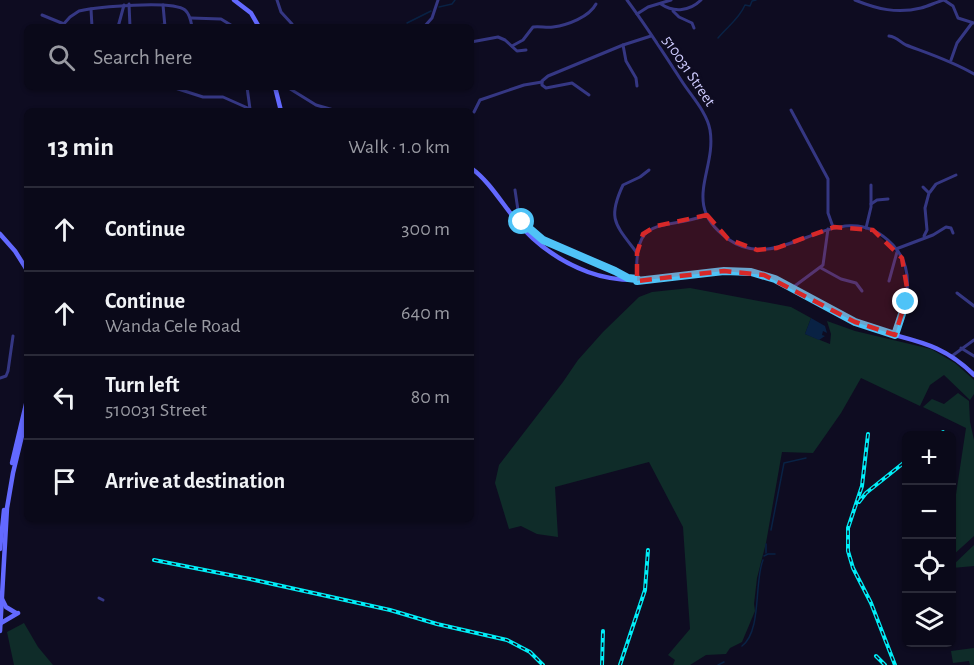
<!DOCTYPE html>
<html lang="en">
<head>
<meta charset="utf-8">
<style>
  :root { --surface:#0a0919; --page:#131222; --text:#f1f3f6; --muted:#999aa2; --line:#2a2a38 }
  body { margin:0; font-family:"Alegreya Sans",sans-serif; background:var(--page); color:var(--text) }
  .controls { position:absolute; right:18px; bottom:18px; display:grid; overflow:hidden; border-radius:9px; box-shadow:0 2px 4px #0004 }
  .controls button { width:54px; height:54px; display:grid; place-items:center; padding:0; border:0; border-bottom:2px solid var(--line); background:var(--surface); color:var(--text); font:30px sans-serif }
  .stop { position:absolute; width:18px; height:18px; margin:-14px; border:4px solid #4fc3f7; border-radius:50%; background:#fff }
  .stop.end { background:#4fc3f7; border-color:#fff; box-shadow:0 2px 6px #0008 }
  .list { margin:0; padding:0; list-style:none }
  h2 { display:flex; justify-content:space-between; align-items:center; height:78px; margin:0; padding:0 24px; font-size:26px }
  h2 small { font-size:20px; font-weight:400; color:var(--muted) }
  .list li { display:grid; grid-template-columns:39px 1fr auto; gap:18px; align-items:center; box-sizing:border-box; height:84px; padding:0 24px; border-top:2px solid var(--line) }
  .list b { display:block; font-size:22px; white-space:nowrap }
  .list p { margin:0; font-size:20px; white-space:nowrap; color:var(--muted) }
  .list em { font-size:20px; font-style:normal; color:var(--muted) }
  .icon { flex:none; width:33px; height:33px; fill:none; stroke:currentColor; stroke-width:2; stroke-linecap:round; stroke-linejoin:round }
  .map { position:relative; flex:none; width:974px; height:665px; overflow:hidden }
  .search { position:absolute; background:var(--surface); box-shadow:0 2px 4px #0004; left:24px; top:24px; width:450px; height:66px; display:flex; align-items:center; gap:15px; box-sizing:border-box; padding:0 21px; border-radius:9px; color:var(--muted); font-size:22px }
  .panel { position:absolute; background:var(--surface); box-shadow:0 2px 4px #0004; left:24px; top:108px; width:450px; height:414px; border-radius:9px }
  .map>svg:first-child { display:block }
  .green { fill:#0f2c29 }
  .water { fill:#092244 }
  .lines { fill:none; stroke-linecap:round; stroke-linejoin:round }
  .stream { stroke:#092244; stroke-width:1.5 }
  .street { stroke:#353783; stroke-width:3 }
  .secondary { stroke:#6369ff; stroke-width:4.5 }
  .rail-casing { stroke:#00eef7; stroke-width:4 }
  .rail { stroke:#0e0c21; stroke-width:1.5; stroke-dasharray:4.5; stroke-linecap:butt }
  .route { stroke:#4fc3f7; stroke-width:8 }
  .marked { fill:#d62828; fill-opacity:0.2; stroke:#d62828; stroke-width:4.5; stroke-dasharray:12 8; stroke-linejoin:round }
  .labels { text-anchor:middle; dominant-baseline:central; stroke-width:6; stroke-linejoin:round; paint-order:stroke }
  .street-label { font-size:16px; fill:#cfccff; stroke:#0e0c21 }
</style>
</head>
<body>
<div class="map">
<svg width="974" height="665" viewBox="0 0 974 665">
  <rect width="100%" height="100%" fill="#0e0c21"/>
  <g class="green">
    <path d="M690,288L791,307L811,318L805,334L830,344L831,334L827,321L855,331L931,349L955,363L974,380V394L970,400L944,375L930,385L920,406L861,378L841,413L813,453L782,452L766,543L757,578L754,604L755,611L742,642L730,648L726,654L706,655L690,665H673L675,660L668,655L690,629L683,527L649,462L555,487L558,537L537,534L521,526L509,529L495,483L499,465L563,382L578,360L603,332L639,297L652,292Z"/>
    <path d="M958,393L969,401L970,422L974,440V536L952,556V513L955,501L966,428L923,407L932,399L944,404Z"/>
    <path d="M974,545V566L952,568V566Z"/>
    <path d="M24,623L38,647L53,665H14L7,632Z"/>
    <path d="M974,648V665H970L969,661L953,663L951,651Z"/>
  </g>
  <path class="water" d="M811,318L825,326L827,333L823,331L822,335L825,336L819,340L805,334Z"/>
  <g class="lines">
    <g class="stream">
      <path d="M439,7L452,4L455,0"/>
      <path d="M407,23L431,11"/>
      <path d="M718,38C728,26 739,19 745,5L750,6L752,1L756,0"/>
      <path d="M771,530L784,463L806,458"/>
      <path d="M766,544V553"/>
      <path d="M764,556L768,554H775"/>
      <path d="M742,646C762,631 754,582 763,560"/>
      <path d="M718,665L724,662"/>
    </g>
    <g class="street">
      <path d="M277,0L281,12L292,24"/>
      <path d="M627,0C647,27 665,55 683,83C693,98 707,113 710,130C717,171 680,205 728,239C783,279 840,188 893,245C918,272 905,305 895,335"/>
      <path d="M855,0C877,9 897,14 921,8C929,6 936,2 944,0L953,6L958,18L974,23"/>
      <path d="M129,4L130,27"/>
      <path d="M661,4C674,13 690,11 701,0"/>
      <path d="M163,5L165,27"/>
      <path d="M91,9L92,27"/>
      <path d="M673,11L679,17L692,23L694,28"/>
      <path d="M637,14L648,7L671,0"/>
      <path d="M42,15L64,24"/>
      <path d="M191,18L221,19L234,27"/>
      <path d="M61,27L70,17L79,11C97,7 172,0 185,10C190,14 191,21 192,27"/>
      <path d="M118,27L124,5"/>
      <path d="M146,27L165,25"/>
      <path d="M424,27L432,18L438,0"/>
      <path d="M889,36C897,37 900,42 906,45C930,54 952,61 974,74"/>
      <path d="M471,42L498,37L505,40L517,51L526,50"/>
      <path d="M623,45L626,61L636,78L637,86"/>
      <path d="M512,46L523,40L533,27C540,26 546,28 553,27C568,25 589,17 596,4"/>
      <path d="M951,60L957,43L972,23"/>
      <path d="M172,87L203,97H223L250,109L247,87"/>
      <path d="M287,87L316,105L337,111"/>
      <path d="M589,95L572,83L546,88L542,85V81L548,76L623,45L651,36"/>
      <path d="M791,110L828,179V213L833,227"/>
      <path d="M474,112L480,100L524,85L542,82"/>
      <path d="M923,187L929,193L925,208L927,230L924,236"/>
      <path d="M515,190L519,217L536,236L628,278"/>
      <path d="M930,192L936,184L956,175"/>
      <path d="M871,204L877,200L888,199"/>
      <path d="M866,228L871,207V185"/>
      <path d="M896,249L933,235L946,227L951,228L953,233"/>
      <path d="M637,253C615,224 607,219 623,185L640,177L649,170"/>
      <path d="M821,268L841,279L856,283L862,291"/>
      <path d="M637,280C633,212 660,232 707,215"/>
      <path d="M889,281L897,252"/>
      <path d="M792,288L823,265L828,229"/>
      <path d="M957,293L974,306"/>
      <path d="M961,348L974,356"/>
      <path d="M952,356L974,340"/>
      <path d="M0,378L6,376L8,371L13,336"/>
      <path d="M99,598L103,600"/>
    </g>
    <g class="secondary">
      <path d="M234,0L251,13L259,27"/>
      <path d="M275,87L281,111"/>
      <path d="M471,168C489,181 501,202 515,219C534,243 559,261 588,272C642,292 687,268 740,271C784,273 817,306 855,322C902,342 935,336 974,375"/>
      <path d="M0,234L15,251L27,270"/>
      <path d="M12,463L27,400"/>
      <path d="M0,549L4,510"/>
      <path d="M2,599L6,607L16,613"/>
      <path d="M1,623L18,613"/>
      <path d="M0,631L7,508L13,473L27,415"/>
    </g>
    <g class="rail-casing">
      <g id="rail">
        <path d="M868,434L862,486L848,528V551L853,568L871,603L895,665"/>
        <path d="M938,436L943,432"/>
        <path d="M859,502L866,493L906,461"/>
        <path d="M154,560L250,579L390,610L437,624L507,640L530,652L543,665"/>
        <path d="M876,656L885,665"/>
        <path d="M602,665L603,631"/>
        <path d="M620,665L645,590L648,550"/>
      </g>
    </g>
    <use href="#rail" class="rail"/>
  </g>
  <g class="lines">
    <path class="route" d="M522,222L543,240L615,271L628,278L637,279V281L724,271L751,272L775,279L855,322L895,335L906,302"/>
  </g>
  <path class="marked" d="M707,215L728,239L757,250L777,248L834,227L873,230L902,258L908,294L895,335L855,322L764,275L724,271L637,281V253L643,234L656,226Z"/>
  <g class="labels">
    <g class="street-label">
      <text transform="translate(689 71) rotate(56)">510031 Street</text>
    </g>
  </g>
</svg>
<div class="controls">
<button>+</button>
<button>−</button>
<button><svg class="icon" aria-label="locate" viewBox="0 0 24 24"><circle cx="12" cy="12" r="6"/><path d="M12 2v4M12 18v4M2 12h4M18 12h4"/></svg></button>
<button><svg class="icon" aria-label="layers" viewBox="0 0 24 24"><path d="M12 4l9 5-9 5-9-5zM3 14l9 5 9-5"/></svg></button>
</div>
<div class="stop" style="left:522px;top:222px"></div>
<div class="stop end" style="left:906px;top:302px"></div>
<div class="search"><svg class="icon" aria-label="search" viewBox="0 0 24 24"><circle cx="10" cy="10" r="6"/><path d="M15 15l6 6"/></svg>Search here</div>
<section class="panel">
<h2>13 min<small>Walk · 1.0 km</small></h2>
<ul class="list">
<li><svg class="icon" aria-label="ahead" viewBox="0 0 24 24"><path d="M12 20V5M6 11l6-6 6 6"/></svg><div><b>Continue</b></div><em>300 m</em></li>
<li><svg class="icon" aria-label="ahead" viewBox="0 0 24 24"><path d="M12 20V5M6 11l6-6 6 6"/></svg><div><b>Continue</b><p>Wanda Cele Road</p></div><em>640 m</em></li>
<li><svg class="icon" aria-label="left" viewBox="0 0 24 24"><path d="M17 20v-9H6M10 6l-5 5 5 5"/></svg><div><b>Turn left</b><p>510031 Street</p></div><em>80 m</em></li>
<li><svg class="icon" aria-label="arrive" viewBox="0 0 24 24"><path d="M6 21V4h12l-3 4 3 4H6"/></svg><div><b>Arrive at destination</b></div></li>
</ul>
</section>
</div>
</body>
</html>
